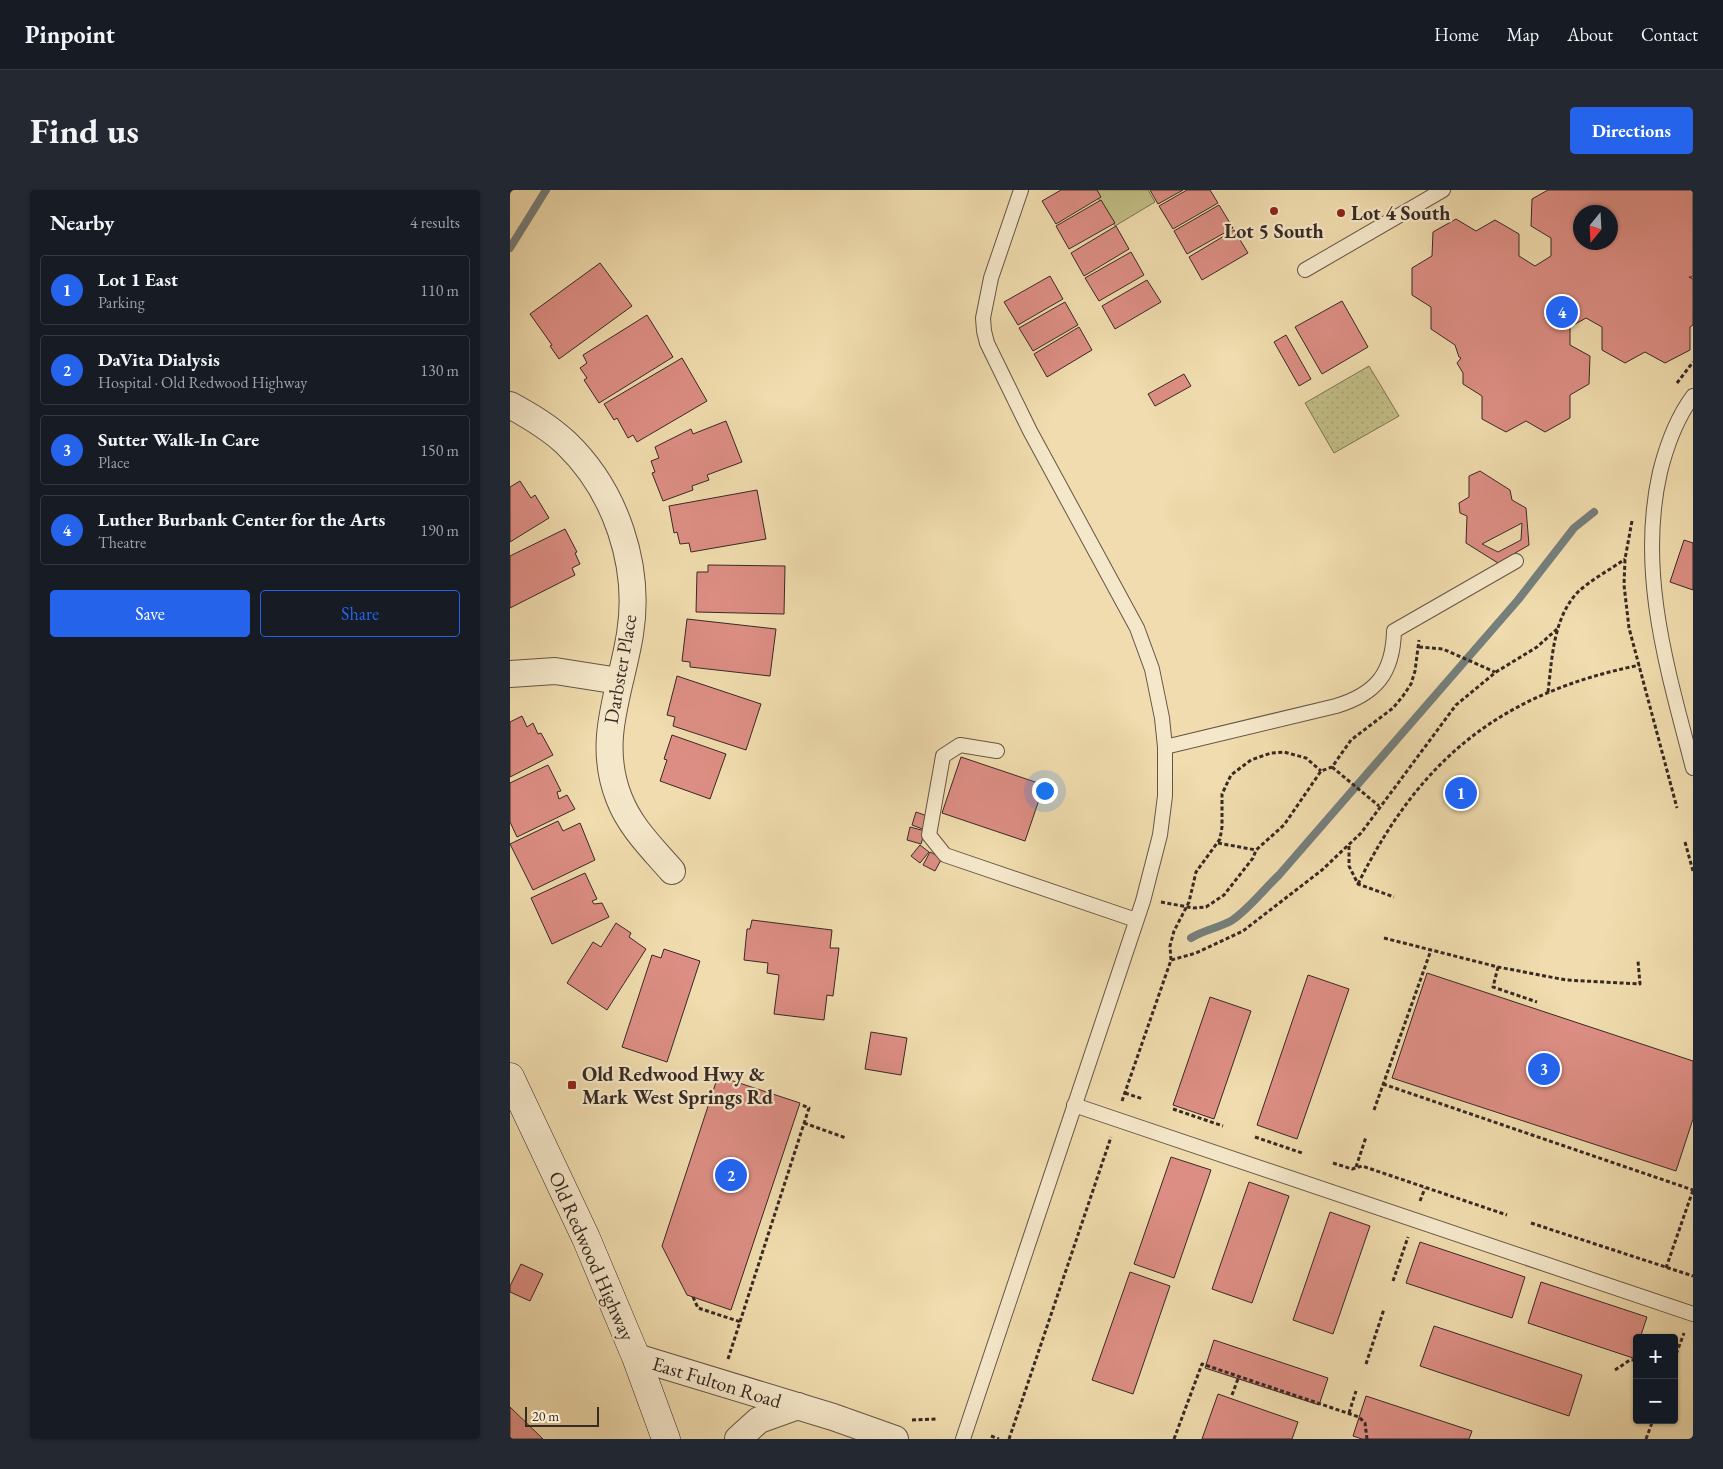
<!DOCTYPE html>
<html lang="en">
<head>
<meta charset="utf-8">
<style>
  :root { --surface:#171b24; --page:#242831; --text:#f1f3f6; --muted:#9ea1a6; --line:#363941; --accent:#2563eb }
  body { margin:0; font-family:"EB Garamond",serif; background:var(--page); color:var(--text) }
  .controls { position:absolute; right:15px; bottom:15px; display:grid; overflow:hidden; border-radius:5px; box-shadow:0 1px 4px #0004 }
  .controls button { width:45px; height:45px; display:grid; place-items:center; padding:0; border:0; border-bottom:1px solid var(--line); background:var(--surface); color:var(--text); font:25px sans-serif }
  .compass { position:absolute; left:1063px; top:15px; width:45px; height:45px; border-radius:50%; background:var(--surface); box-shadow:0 1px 4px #0004; rotate:198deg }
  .scale { position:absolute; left:15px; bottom:12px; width:74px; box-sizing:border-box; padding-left:5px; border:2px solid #372924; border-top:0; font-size:14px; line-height:18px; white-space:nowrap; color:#372924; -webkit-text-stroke:4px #f5e8ca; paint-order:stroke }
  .you { position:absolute; left:534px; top:600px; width:18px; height:18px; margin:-12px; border:4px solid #fff; border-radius:50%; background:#1a73e8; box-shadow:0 0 0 8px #1a73e833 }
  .badge { display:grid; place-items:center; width:32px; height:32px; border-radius:50%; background:var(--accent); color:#fff; font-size:16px; font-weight:700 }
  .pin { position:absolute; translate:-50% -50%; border:2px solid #fff; box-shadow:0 1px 5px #0006 }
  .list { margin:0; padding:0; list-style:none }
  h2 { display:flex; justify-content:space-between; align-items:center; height:65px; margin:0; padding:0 20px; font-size:21px }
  h2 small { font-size:16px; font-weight:400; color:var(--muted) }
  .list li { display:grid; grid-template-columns:32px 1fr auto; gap:15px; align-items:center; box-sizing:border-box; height:70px; margin:0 10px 10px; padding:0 10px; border:1px solid var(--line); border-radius:5px }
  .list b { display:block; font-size:19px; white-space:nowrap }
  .list p { margin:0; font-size:16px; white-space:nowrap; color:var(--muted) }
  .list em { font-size:16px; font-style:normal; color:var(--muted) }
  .actions { display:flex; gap:10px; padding:15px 20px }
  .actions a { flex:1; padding:11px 0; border:1px solid var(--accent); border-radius:5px; text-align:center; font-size:18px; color:var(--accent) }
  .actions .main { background:var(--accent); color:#fff }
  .map { position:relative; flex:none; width:1183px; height:1249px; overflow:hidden; border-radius:5px }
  header { display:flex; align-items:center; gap:30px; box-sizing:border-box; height:70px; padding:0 25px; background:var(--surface); border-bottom:1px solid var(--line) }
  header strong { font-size:24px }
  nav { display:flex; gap:28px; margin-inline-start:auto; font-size:18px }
  .intro { display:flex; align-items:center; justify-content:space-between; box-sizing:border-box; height:120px; padding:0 30px }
  h1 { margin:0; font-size:35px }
  .button { padding:12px 22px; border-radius:5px; background:var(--accent); color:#fff; font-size:18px; font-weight:700 }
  main { display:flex; gap:30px; padding:0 30px }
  aside { flex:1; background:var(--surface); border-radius:5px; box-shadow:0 1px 4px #0004 }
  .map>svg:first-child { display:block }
  .green { fill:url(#green-dots); stroke:#7c7454 }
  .pitch { fill:#c2be85; stroke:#7c7454 }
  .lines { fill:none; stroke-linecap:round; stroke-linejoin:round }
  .stream { stroke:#757f7c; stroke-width:8 }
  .building { fill:#dd8e84; stroke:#372924; fill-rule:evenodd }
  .lane-casing { stroke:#655646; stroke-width:16 }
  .street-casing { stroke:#655646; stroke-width:28 }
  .secondary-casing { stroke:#372924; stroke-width:29 }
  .path { stroke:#372924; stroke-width:3; stroke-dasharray:4 2.5; stroke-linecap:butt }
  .lane { stroke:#f5e8ca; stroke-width:14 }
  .street { stroke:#f5e8ca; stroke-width:26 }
  .secondary { stroke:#f5e8ca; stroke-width:28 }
  .poi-dot { fill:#8f2418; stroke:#f5e8ca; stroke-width:2 }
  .labels { text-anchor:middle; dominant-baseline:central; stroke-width:4.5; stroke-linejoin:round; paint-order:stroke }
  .poi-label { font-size:20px; font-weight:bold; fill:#372924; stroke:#f5e8ca; text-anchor:start }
  .street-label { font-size:20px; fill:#372924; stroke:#f5e8ca }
</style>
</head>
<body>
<header>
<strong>Pinpoint</strong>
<nav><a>Home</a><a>Map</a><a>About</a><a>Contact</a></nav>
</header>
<div class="intro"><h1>Find us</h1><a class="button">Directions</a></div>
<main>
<aside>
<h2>Nearby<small>4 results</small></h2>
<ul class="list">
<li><span class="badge">1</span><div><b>Lot 1 East</b><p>Parking</p></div><em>110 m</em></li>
<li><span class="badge">2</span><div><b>DaVita Dialysis</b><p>Hospital · Old Redwood Highway</p></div><em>130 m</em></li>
<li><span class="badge">3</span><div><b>Sutter Walk-In Care</b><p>Place</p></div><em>150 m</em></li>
<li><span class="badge">4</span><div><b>Luther Burbank Center for the Arts</b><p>Theatre</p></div><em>190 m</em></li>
</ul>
<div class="actions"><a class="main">Save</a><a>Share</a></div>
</aside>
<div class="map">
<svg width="1183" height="1249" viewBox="0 0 1183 1249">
  <defs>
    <pattern id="green-dots" width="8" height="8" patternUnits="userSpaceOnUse" patternTransform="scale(1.25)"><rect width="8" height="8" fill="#c2be85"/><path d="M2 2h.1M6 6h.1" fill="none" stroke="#a7a373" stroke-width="1.8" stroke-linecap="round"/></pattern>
  </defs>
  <rect width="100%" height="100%" fill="#f0dcae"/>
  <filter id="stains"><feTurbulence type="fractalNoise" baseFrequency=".004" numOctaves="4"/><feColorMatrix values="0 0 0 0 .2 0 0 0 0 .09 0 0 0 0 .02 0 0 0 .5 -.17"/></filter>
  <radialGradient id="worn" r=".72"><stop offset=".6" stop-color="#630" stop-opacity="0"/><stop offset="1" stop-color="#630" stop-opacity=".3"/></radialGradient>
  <path class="green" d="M859,176L889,226L824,263L795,213Z"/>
  <path class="pitch" d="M583,0H638L645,12L605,36Z"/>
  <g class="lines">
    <g class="stream">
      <path d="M0,58L36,0"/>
      <path d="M681,748C694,740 708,738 721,731C738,720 754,699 769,685L1008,410L1064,338L1084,322"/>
    </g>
  </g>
  <g class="building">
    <path d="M551,0H587L591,7L546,34L532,11Z"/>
    <path d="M640,0H673L648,14Z"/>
    <path d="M677,0H700L708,13L663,39L649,16Z"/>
    <path d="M1038,0H1183V87H1179L1183,89V135L1180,137V160L1155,173L1135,162L1115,173L1092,160V137L1076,128L1060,137V155L1080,166L1079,194L1060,205V228L1035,242L1016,231L996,242L972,229V206L953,194V183L947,173L951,168L949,167L945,155L921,139V117L902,105V78L922,66L923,42L946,29L966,41L985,30L1009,44V66L1025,76L1041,66V48L1021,36L1022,9ZM1070,22H1100V52H1070Z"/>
    <path d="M591,10L605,33L559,59L546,36Z"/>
    <path d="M709,15L723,38L677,64L664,41Z"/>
    <path d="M606,36L619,59L574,86L561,63Z"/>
    <path d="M724,40L738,63L692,90L679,67Z"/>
    <path d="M621,62L634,85L589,111L575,88Z"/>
    <path d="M90,73L122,116L49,169L40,156L42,155L20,124Z"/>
    <path d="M540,86L553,109L508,135L494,112Z"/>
    <path d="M637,90L651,112L605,139L592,116Z"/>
    <path d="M832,111L858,157L812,184L785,137Z"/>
    <path d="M555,112L568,135L523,161L509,138Z"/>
    <path d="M137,125L163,167L89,213L74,190L77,188L70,178L77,173L73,165Z"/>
    <path d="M569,137L582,160L537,187L524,164Z"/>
    <path d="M776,145L801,189L789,196L764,152Z"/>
    <path d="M172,168L197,211L127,252L123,245L118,248L107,228L104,230L94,214Z"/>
    <path d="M674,184L681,196L645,216L638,204Z"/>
    <path d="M216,231L232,272L197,285L199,290L182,296L183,300L153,311L142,283L145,282L141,271L149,268L145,257L181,239L183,244Z"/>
    <path d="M970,281L1000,300L1002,310L1016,318L1019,355L988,373L956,353L957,326L950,323L949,313L959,307V286ZM1012,333L1011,350L988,362L972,354Z"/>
    <path d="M10,291L21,308L25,305L39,328L0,352V297Z"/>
    <path d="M247,300L256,349L181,362L179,353L170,354L167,342L164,343L159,316Z"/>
    <path d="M55,339L67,362L65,363L70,374L62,378L65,385L0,418V366Z"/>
    <path d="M1174,350L1183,353V400L1160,392Z"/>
    <path d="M198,375L275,376L274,424L186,422L187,382H198Z"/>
    <path d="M177,429L266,439L260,486L180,477V472L172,471Z"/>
    <path d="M167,486L251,514L236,560L163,536L165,527L157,525Z"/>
    <path d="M12,526L17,537L23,533L28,544L31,543L43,565L0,587V532Z"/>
    <path d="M162,545L216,564L200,609L150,591L157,570L154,569Z"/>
    <path d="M451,567L534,595L515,651L432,623Z"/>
    <path d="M38,575L51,601L47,602L49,609L57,605L65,619L7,647L0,632V593Z"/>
    <path d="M406,622L420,627L415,640L402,635Z"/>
    <path d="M48,631L53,641L70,633L85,670L23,700L0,654Z"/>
    <path d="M400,637L415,641L411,654L397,650Z"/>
    <path d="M410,655L419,662L410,673L401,666Z"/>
    <path d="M420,662L432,668L425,681L413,675Z"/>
    <path d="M75,683L87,709L82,711L84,714L92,713L99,727L42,754L21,708Z"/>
    <path d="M242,730L322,740L320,758H329L323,806L317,805L314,830L264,824L269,785L257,783L258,773L234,770L237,739H240Z"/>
    <path d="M106,733L121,743L119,747L136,759L97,820L57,793L83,752L91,757Z"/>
    <path d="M154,759L190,771L157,872L112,857L142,765L151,768Z"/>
    <path d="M917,783L1183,871V929L1166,981L882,888Z"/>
    <path d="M798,785L839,799L787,949L747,935Z"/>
    <path d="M700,807L741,821L704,929L663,915Z"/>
    <path d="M361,842L397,848L391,885L355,879Z"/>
    <path d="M208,886L290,913L221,1120L177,1105L152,1056Z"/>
    <path d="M661,967L701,980L664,1088L624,1074Z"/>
    <path d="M739,992L779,1006L742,1113L702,1099Z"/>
    <path d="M820,1022L860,1036L823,1144L783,1130Z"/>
    <path d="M910,1052L1015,1087L1002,1128L896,1093Z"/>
    <path d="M11,1074L33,1084L20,1111L0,1102V1096Z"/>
    <path d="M620,1082L660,1096L623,1204L582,1190Z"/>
    <path d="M1031,1092L1137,1127L1130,1148H1127L1123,1168L1018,1133Z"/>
    <path d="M924,1136L1072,1185L1059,1226L910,1176Z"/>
    <path d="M704,1150L818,1188L809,1215L695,1178Z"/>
    <path d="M708,1204L788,1232L782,1249H692Z"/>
    <path d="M856,1206L962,1241L959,1249H852L843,1246Z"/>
    <path d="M0,1217L33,1249H0Z"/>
  </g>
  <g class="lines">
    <g class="lane-casing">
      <g id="lane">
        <path d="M795,80L933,0"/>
        <path d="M1183,206C1166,229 1157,254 1150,282C1127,383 1158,481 1183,578"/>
        <path d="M655,557L826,516C866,504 883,483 884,441L1006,371"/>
        <path d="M487,561L450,555L433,566L419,645L435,665L626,730"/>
        <path d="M564,915L1183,1124"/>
        <path d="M453,1249L633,711L650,645L655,606V557L652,528L642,479L627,438L520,241L477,153L474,141L473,128L481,88L511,0"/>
      </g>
    </g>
    <g class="street-casing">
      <g id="street">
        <path d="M0,215C20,226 39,237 56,253C106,301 131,376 120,444C111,501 86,550 109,608C120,637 142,658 162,681"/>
        <path d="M0,484L45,481L109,491"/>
        <path d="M126,1167L323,1227L385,1249"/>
        <path d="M228,1249L249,1230L288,1216"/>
      </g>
    </g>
    <g class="secondary-casing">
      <path id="secondary" d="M0,887L76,1048L126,1167L156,1249"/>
    </g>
    <g class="path">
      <path d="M1167,193L1183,172"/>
      <path d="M1122,331L1115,369L1114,395L1119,438L1167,618"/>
      <path d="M909,457L933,459L985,482"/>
      <path d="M1038,502C1042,469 1043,429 1067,403C1080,390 1100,380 1115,369"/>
      <path d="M822,577L869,616"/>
      <path d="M1175,652L1183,681"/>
      <path d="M708,653L746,660"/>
      <path d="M839,656V676L848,694L884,707"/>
      <path d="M848,694C911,567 992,503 1130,475"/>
      <path d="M651,712L683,718L696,717L714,705L743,668L746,660L774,635L811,581L822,577L841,550L883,518L893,506L901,494L905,481L909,450"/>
      <path d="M874,748L988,777L1056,790L1130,794L1128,771"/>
      <path d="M661,770L660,756L664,741L679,712L686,682L710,649L712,637V604L721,585L741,570L761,563L774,562L796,568L811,581"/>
      <path d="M988,777L983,797L1027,812"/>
      <path d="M873,894L1183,1000"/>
      <path d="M615,903L633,909"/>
      <path d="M612,911L661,770L686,763L733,741L812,680L851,643L946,515L986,482L1027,457L1047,439"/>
      <path d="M663,919L713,936"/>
      <path d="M864,920L921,760"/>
      <path d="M294,933L336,948"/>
      <path d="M745,947L792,963"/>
      <path d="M823,973L842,979L852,976L997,1025"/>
      <path d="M846,977L856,947"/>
      <path d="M910,1011L915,998"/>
      <path d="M1021,1033L1183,1086"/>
      <path d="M1156,1078L1183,1000"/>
      <path d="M883,1091L898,1047"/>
      <path d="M183,1107L188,1118L231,1132"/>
      <path d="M218,1169L299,918L292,915"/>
      <path d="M1164,1170L1174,1143"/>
      <path d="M856,1174L874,1119"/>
      <path d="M1105,1180L1120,1170H1127"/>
      <path d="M722,1205L729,1186"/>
      <path d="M839,1223L846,1201"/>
      <path d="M402,1230L426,1229"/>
      <path d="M481,1246L489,1249"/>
      <path d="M499,1249L601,947"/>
      <path d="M664,1249L692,1174L849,1227L855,1233L857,1249"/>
      <path d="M1136,1249L1143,1230"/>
    </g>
    <use href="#lane" class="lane"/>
    <use href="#street" class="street"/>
    <use href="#secondary" class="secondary"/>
  </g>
  <g class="poi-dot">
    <circle cx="764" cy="21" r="5"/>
    <circle cx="831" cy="23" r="5"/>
    <rect x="57" y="890" width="10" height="10" rx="2.5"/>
  </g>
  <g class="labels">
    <g class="poi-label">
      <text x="841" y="23">Lot 4 South</text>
      <text x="764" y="41" text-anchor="middle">Lot 5 South</text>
      <text x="72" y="884">Old Redwood Hwy &amp;<tspan x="72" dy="23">Mark West Springs Rd</tspan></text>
    </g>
    <g class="street-label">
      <text transform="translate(110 479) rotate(-80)">Darbster Place</text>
      <text transform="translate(82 1066) rotate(66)">Old Redwood Highway</text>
      <text transform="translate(207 1192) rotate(17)">East Fulton Road</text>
    </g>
  </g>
  <rect width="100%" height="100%" filter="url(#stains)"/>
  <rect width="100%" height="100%" fill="url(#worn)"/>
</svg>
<div class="controls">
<button>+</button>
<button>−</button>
</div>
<svg class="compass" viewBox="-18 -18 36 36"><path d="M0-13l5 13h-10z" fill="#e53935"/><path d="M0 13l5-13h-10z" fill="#9ea1a6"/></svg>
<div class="scale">20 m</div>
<div class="you"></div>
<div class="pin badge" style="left:951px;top:603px">1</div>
<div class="pin badge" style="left:221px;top:985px">2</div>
<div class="pin badge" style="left:1034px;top:879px">3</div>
<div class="pin badge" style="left:1052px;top:122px">4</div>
</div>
</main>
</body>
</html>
